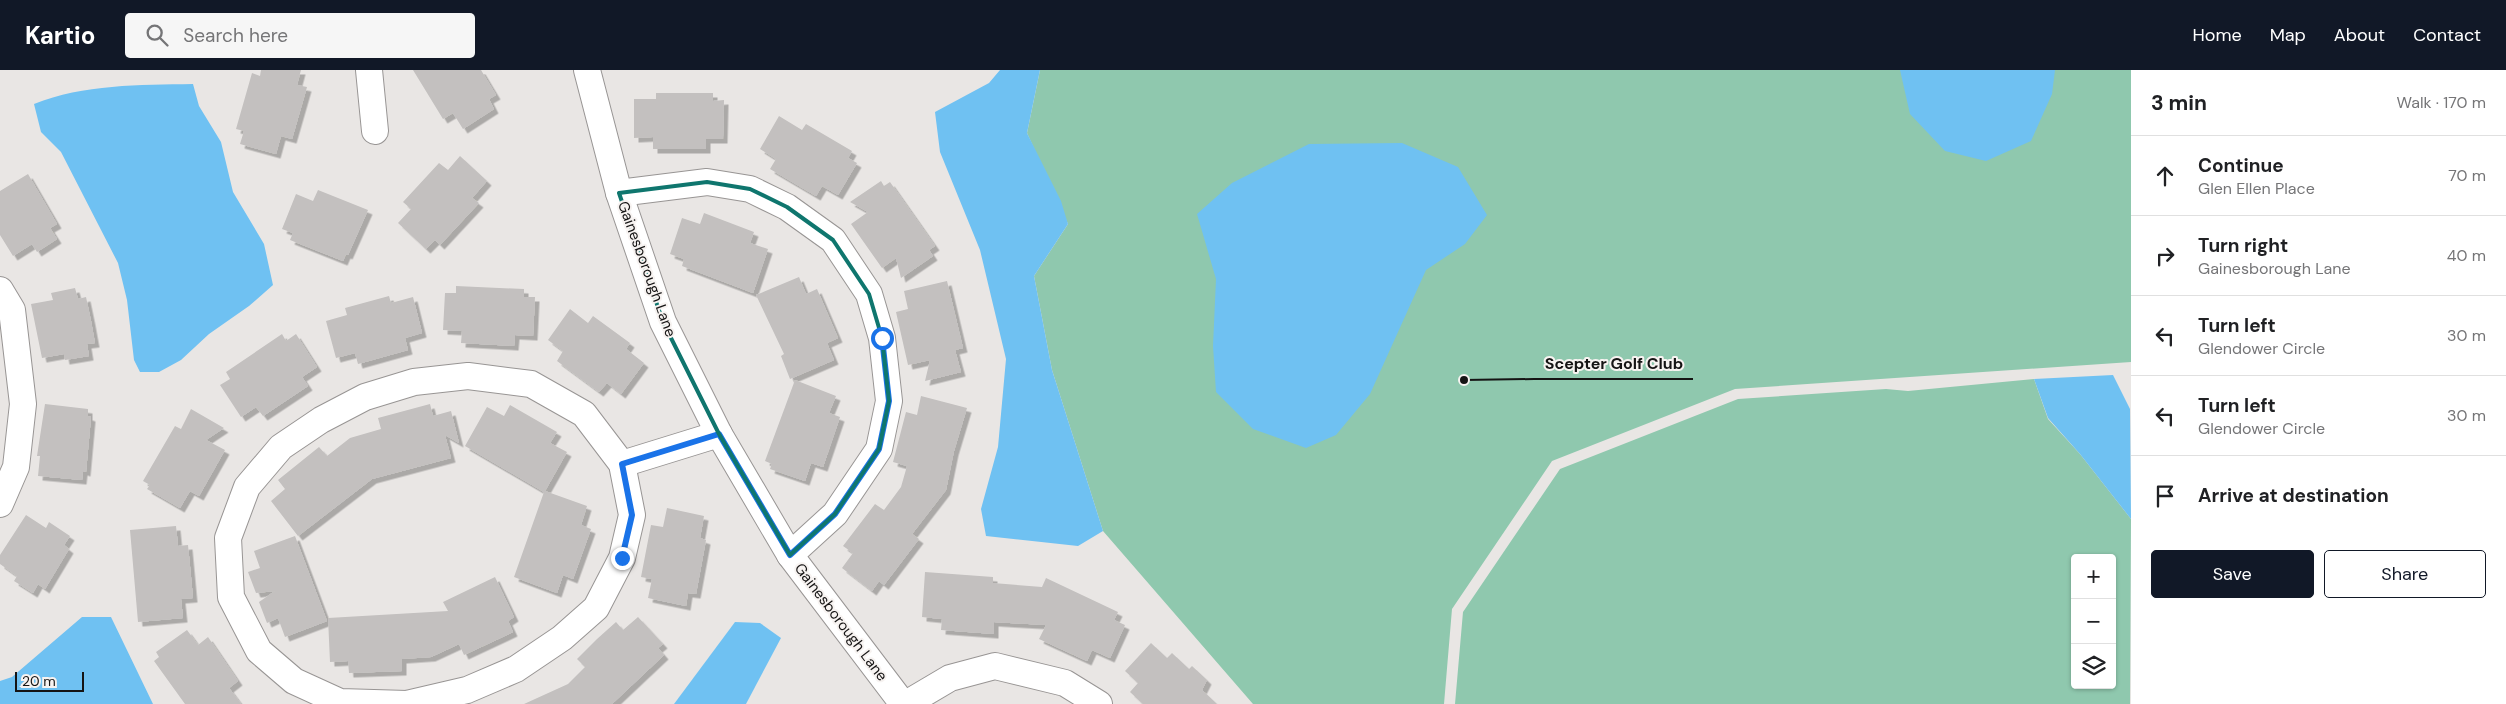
<!DOCTYPE html>
<html lang="en">
<head>
<meta charset="utf-8">
<style>
  :root { --surface:#fff; --page:#f6f6f6; --text:#202124; --muted:#757577; --line:#e0e0e0; --accent:#111827 }
  body { margin:0; font-family:"DM Sans",sans-serif; background:var(--page); color:var(--text) }
  .controls { position:absolute; right:15px; bottom:15px; display:grid; overflow:hidden; border-radius:5px; box-shadow:0 1px 4px #0004 }
  .controls button { width:45px; height:45px; display:grid; place-items:center; padding:0; border:0; border-bottom:1px solid var(--line); background:var(--surface); color:var(--text); font:25px sans-serif }
  .scale { position:absolute; left:15px; bottom:12px; width:69px; box-sizing:border-box; padding-left:5px; border:2px solid #151414; border-top:0; font-size:14px; line-height:18px; white-space:nowrap; color:#151414; -webkit-text-stroke:4px #f7f3f1; paint-order:stroke }
  .stop { position:absolute; width:15px; height:15px; margin:-11px; border:4px solid #1a73e8; border-radius:50%; background:#fff }
  .stop.end { background:#1a73e8; border-color:#fff; box-shadow:0 1px 5px #0008 }
  .list { margin:0; padding:0; list-style:none }
  h2 { display:flex; justify-content:space-between; align-items:center; height:65px; margin:0; padding:0 20px; font-size:21px }
  h2 small { font-size:16px; font-weight:400; color:var(--muted) }
  .list li { display:grid; grid-template-columns:32px 1fr auto; gap:15px; align-items:center; box-sizing:border-box; height:80px; padding:0 20px; border-top:1px solid var(--line) }
  .list b { display:block; font-size:19px; white-space:nowrap }
  .list p { margin:0; font-size:16px; white-space:nowrap; color:var(--muted) }
  .list em { font-size:16px; font-style:normal; color:var(--muted) }
  .actions { display:flex; gap:10px; padding:15px 20px }
  .actions a { flex:1; padding:11px 0; border:1px solid var(--accent); border-radius:5px; text-align:center; font-size:18px; color:var(--accent) }
  .actions .main { background:var(--accent); color:#fff }
  .icon { flex:none; width:28px; height:28px; fill:none; stroke:currentColor; stroke-width:2; stroke-linecap:round; stroke-linejoin:round }
  .map { position:relative; flex:none; width:2131px; height:634px; overflow:hidden }
  header { display:flex; align-items:center; gap:30px; box-sizing:border-box; height:70px; padding:0 25px; background:var(--accent); color:#fff }
  header strong { font-size:24px }
  nav { display:flex; gap:28px; margin-inline-start:auto; font-size:18px }
  .search { width:350px; height:45px; background:var(--page); display:flex; align-items:center; gap:12px; box-sizing:border-box; padding:0 18px; border-radius:5px; color:var(--muted); font-size:19px }
  main { display:flex }
  aside { flex:1; background:var(--surface) }
  .map>svg:first-child { display:block }
  .green { fill:#8fc8ae; fill-rule:evenodd }
  .water { fill:#6fc1f2 }
  .building { fill:#c3c0bf; filter:url(#shadow) }
  .lines { fill:none; stroke-linecap:round; stroke-linejoin:round }
  .street-casing { stroke:#989594; stroke-width:28 }
  .street { stroke:#fff; stroke-width:26 }
  .route { stroke:#1a73e8; stroke-width:6 }
  .marked { fill:none; stroke:#0f766e; stroke-width:4; stroke-linejoin:round }
  .labels { text-anchor:middle; dominant-baseline:central; stroke-width:4; stroke-linejoin:round; paint-order:stroke }
  .street-label { font-size:15px; fill:#151414; stroke:#f7f3f1 }
  .leader { fill:none; stroke:#151414; stroke-width:2 }
  .callout-dot { fill:#151414; stroke:#f7f3f1; stroke-width:2 }
  .callout-label { font-size:16px; text-anchor:middle; font-weight:bold; fill:#151414; stroke:#f7f3f1; stroke-width:4; stroke-linejoin:round; paint-order:stroke }
</style>
</head>
<body>
<header>
<strong>Kartio</strong>
<div class="search"><svg class="icon" aria-label="search" viewBox="0 0 24 24"><circle cx="10" cy="10" r="6"/><path d="M15 15l6 6"/></svg>Search here</div>
<nav><a>Home</a><a>Map</a><a>About</a><a>Contact</a></nav>
</header>
<main>
<div class="map">
<svg width="2131" height="634" viewBox="0 0 2131 634">
  <defs>
    <filter id="shadow"><feDropShadow dx="4.5" dy="4.5" stdDeviation="0" flood-color="#0004"/></filter>
  </defs>
  <rect width="100%" height="100%" fill="#e9e6e4"/>
  <g class="green">
    <path d="M1040,0H2131V292L1735,319L1552,391L1452,539L1444,634H1253L1103,461L1052,300L1034,206L1068,154L1027,63Z"/>
    <path d="M2034,309L2048,349L2080,384L2131,449L2130,634H1455L1463,542L1560,399L1738,329L1886,319L1908,321ZM2075,488H2112V615H2075Z"/>
  </g>
  <g class="water">
    <path d="M1000,0H1040L1027,63L1061,131L1068,154L1034,206L1052,300L1103,461L1078,476L986,466L981,439L998,377L1006,289L980,180L940,82L935,42L989,13Z"/>
    <path d="M1900,0H2055L2052,24L2031,71L1986,91L1945,81L1910,44Z"/>
    <path d="M193,14L199,36L221,72L233,122L264,174L273,215L249,236L209,264L181,290L159,302H140L134,290L127,230L118,193L61,82L41,62L34,34C84,14 139,15 193,14Z"/>
    <path d="M1402,73L1458,97L1487,145L1465,174L1426,200L1370,324L1336,365L1306,378L1253,359L1216,322L1213,276L1216,209L1197,144L1232,113L1309,74Z"/>
    <path d="M2113,305L2130,339L2131,449L2080,384L2048,348L2034,309Z"/>
    <path d="M82,547H111L153,634H0V611L12,607Z"/>
    <path d="M735,552L760,553L781,568L746,634H674Z"/>
  </g>
  <g class="building">
    <path d="M261,0H301L297,15L307,17L292,69L281,66L276,84L240,74L244,61L236,59L252,3L260,6Z"/>
    <path d="M413,0H481L496,25L489,29L494,39L463,59L453,43L443,49Z"/>
    <path d="M656,23H713V31L724,30L723,69H706V79H653V67L634,68V29H656Z"/>
    <path d="M779,46L802,60L806,54L852,81L848,88L857,93L838,125L822,116L816,126L770,99L776,89L760,79Z"/>
    <path d="M460,86L487,111L472,128L479,133L440,175L435,170L426,179L398,153L411,139L403,132L439,93L448,100Z"/>
    <path d="M28,104L57,154L50,158L57,169L37,182L32,174L13,186L0,165V121Z"/>
    <path d="M881,111L884,116L890,112L935,176L929,180L933,186L901,208L896,188L882,198L851,154L868,142L850,132Z"/>
    <path d="M318,120L368,140L348,185L346,184L343,191L290,170L293,163L282,159L296,124L313,131Z"/>
    <path d="M704,143L754,162L750,173L768,179L753,223L682,196L684,189L670,184L682,148L700,154Z"/>
    <path d="M799,207L806,224L817,219L838,268L827,273L834,290L790,309L781,286L784,284L756,225Z"/>
    <path d="M947,211L963,278L955,280L961,302L925,311L930,290L908,295L896,242L908,239L904,221Z"/>
    <path d="M456,216L524,219V227H535L533,266L515,265L514,276L461,273L462,261L443,260L445,223H456Z"/>
    <path d="M75,218L78,229L86,227L91,251L95,273L87,274L89,286L65,290L64,284L42,288L31,234L53,230L51,223Z"/>
    <path d="M389,226L391,233L413,227L422,263L405,268L408,280L358,294L355,283L336,288L326,251L347,245L345,238Z"/>
    <path d="M570,239L588,253L593,246L630,273L626,279L644,293L621,324L607,313L599,322L557,291L563,281L548,270Z"/>
    <path d="M282,264L286,271L296,264L317,297L302,307L308,316L263,346L256,337L241,347L220,315L230,309L226,302Z"/>
    <path d="M795,310L836,326L829,343L840,347L823,397L811,393L805,411L770,399L772,394L765,391Z"/>
    <path d="M921,326L967,338L954,381L946,420L912,464L919,469L884,515L879,511L872,521L842,498L853,483L843,476L875,434L884,440L901,417L907,396L893,392L906,342L917,345Z"/>
    <path d="M45,334L88,339V346L91,347L86,402L83,401L82,410L38,406L40,386H37Z"/>
    <path d="M430,334L433,346L451,341L459,373L445,365L451,388L372,409L298,466L271,431L285,419L278,410L319,377L327,386L350,368L381,359L378,348Z"/>
    <path d="M510,335L557,362L550,373L567,382L545,421L587,436L581,455L591,459L573,509L563,505L557,523L514,507L544,422L465,376L487,337L504,346Z"/>
    <path d="M191,339L224,358L206,370L225,380L199,426L190,421L180,438L147,419L150,415L143,411L175,356L181,359Z"/>
    <path d="M667,438L704,446L700,468L706,470L696,524L688,523L686,536L648,528L652,509L641,507L651,455L663,457Z"/>
    <path d="M26,445L46,458L49,452L70,466L64,475L69,479L45,519L38,514L33,523L14,511L17,506L0,494V485Z"/>
    <path d="M176,456L178,476L188,475L193,528L181,529L183,548L138,552L130,460Z"/>
    <path d="M295,466L327,551L285,567L278,548L267,553L259,532L275,521L256,523L248,502L260,498L254,481Z"/>
    <path d="M925,502L993,507V513L1042,517L1046,508L1118,542L1114,550L1125,555L1110,588L1092,580L1087,591L1039,569L1046,555L994,552V564L941,560L942,549L922,547Z"/>
    <path d="M495,507L514,547L508,551L513,562L464,585L459,574L431,587L402,589V601L349,603L348,591L330,592L328,548L448,541L443,532Z"/>
    <path d="M638,547L663,574L658,578L664,585L612,634H524L568,614L585,597L577,589L597,569L616,552L623,560Z"/>
    <path d="M187,560L198,575L208,567L238,611L229,618L241,634H185L154,591L159,587L156,582Z"/>
    <path d="M1151,573L1167,588L1172,583L1189,599L1192,596L1207,610L1202,620L1217,634H1143L1130,622L1138,613L1125,601Z"/>
  </g>
  <g class="lines">
    <g class="street-casing">
      <g id="street">
        <path d="M369,0L375,61"/>
        <path d="M587,0L619,123L663,252L719,364L790,485L903,634"/>
        <path d="M619,123L707,112L750,119L787,137L833,170L869,224L882,268L889,331L879,379L835,444L790,485"/>
        <path d="M0,220L12,240L23,334L16,397L0,434"/>
        <path d="M468,306L531,314L584,344L622,394L632,445L622,488L596,538L562,568L516,599L467,620L407,634L340,632L294,611L259,581L231,527L228,468L247,417L281,377L321,350L365,327L414,312Z"/>
        <path d="M622,394L719,364"/>
        <path d="M906,634L950,608L995,596L1065,613L1099,634"/>
      </g>
    </g>
    <use href="#street" class="street"/>
  </g>
  <g class="lines">
    <path class="route" d="M622,488L632,445L622,394L719,364L790,485L835,444L879,379L889,331L882,268"/>
  </g>
  <path class="marked" d="M707,112L750,119L787,137L833,170L869,224L882,268L889,331L879,379L835,444L790,485L719,364L663,252L619,123Z"/>
  <g class="labels">
    <g class="street-label">
      <text transform="translate(647 199) rotate(70)">Gainesborough Lane</text>
      <text transform="translate(841 552) rotate(53)">Gainesborough Lane</text>
    </g>
  </g>
  <path class="leader" d="M1464 310L1534 309H1693"/>
  <circle class="callout-dot" cx="1464" cy="310" r="5"/>
  <g class="callout-label">
    <text x="1614" y="299">Scepter Golf Club</text>
  </g>
</svg>
<div class="controls">
<button>+</button>
<button>−</button>
<button><svg class="icon" aria-label="layers" viewBox="0 0 24 24"><path d="M12 4l9 5-9 5-9-5zM3 14l9 5 9-5"/></svg></button>
</div>
<div class="scale">20 m</div>
<div class="stop" style="left:882px;top:268px"></div>
<div class="stop end" style="left:622px;top:488px"></div>
</div>
<aside>
<h2>3 min<small>Walk · 170 m</small></h2>
<ul class="list">
<li><svg class="icon" aria-label="ahead" viewBox="0 0 24 24"><path d="M12 20V5M6 11l6-6 6 6"/></svg><div><b>Continue</b><p>Glen Ellen Place</p></div><em>70 m</em></li>
<li><svg class="icon" aria-label="right" viewBox="0 0 24 24"><path d="M7 20v-9h11M14 6l5 5-5 5"/></svg><div><b>Turn right</b><p>Gainesborough Lane</p></div><em>40 m</em></li>
<li><svg class="icon" aria-label="left" viewBox="0 0 24 24"><path d="M17 20v-9H6M10 6l-5 5 5 5"/></svg><div><b>Turn left</b><p>Glendower Circle</p></div><em>30 m</em></li>
<li><svg class="icon" aria-label="left" viewBox="0 0 24 24"><path d="M17 20v-9H6M10 6l-5 5 5 5"/></svg><div><b>Turn left</b><p>Glendower Circle</p></div><em>30 m</em></li>
<li><svg class="icon" aria-label="arrive" viewBox="0 0 24 24"><path d="M6 21V4h12l-3 4 3 4H6"/></svg><div><b>Arrive at destination</b></div></li>
</ul>
<div class="actions"><a class="main">Save</a><a>Share</a></div>
</aside>
</main>
</body>
</html>
